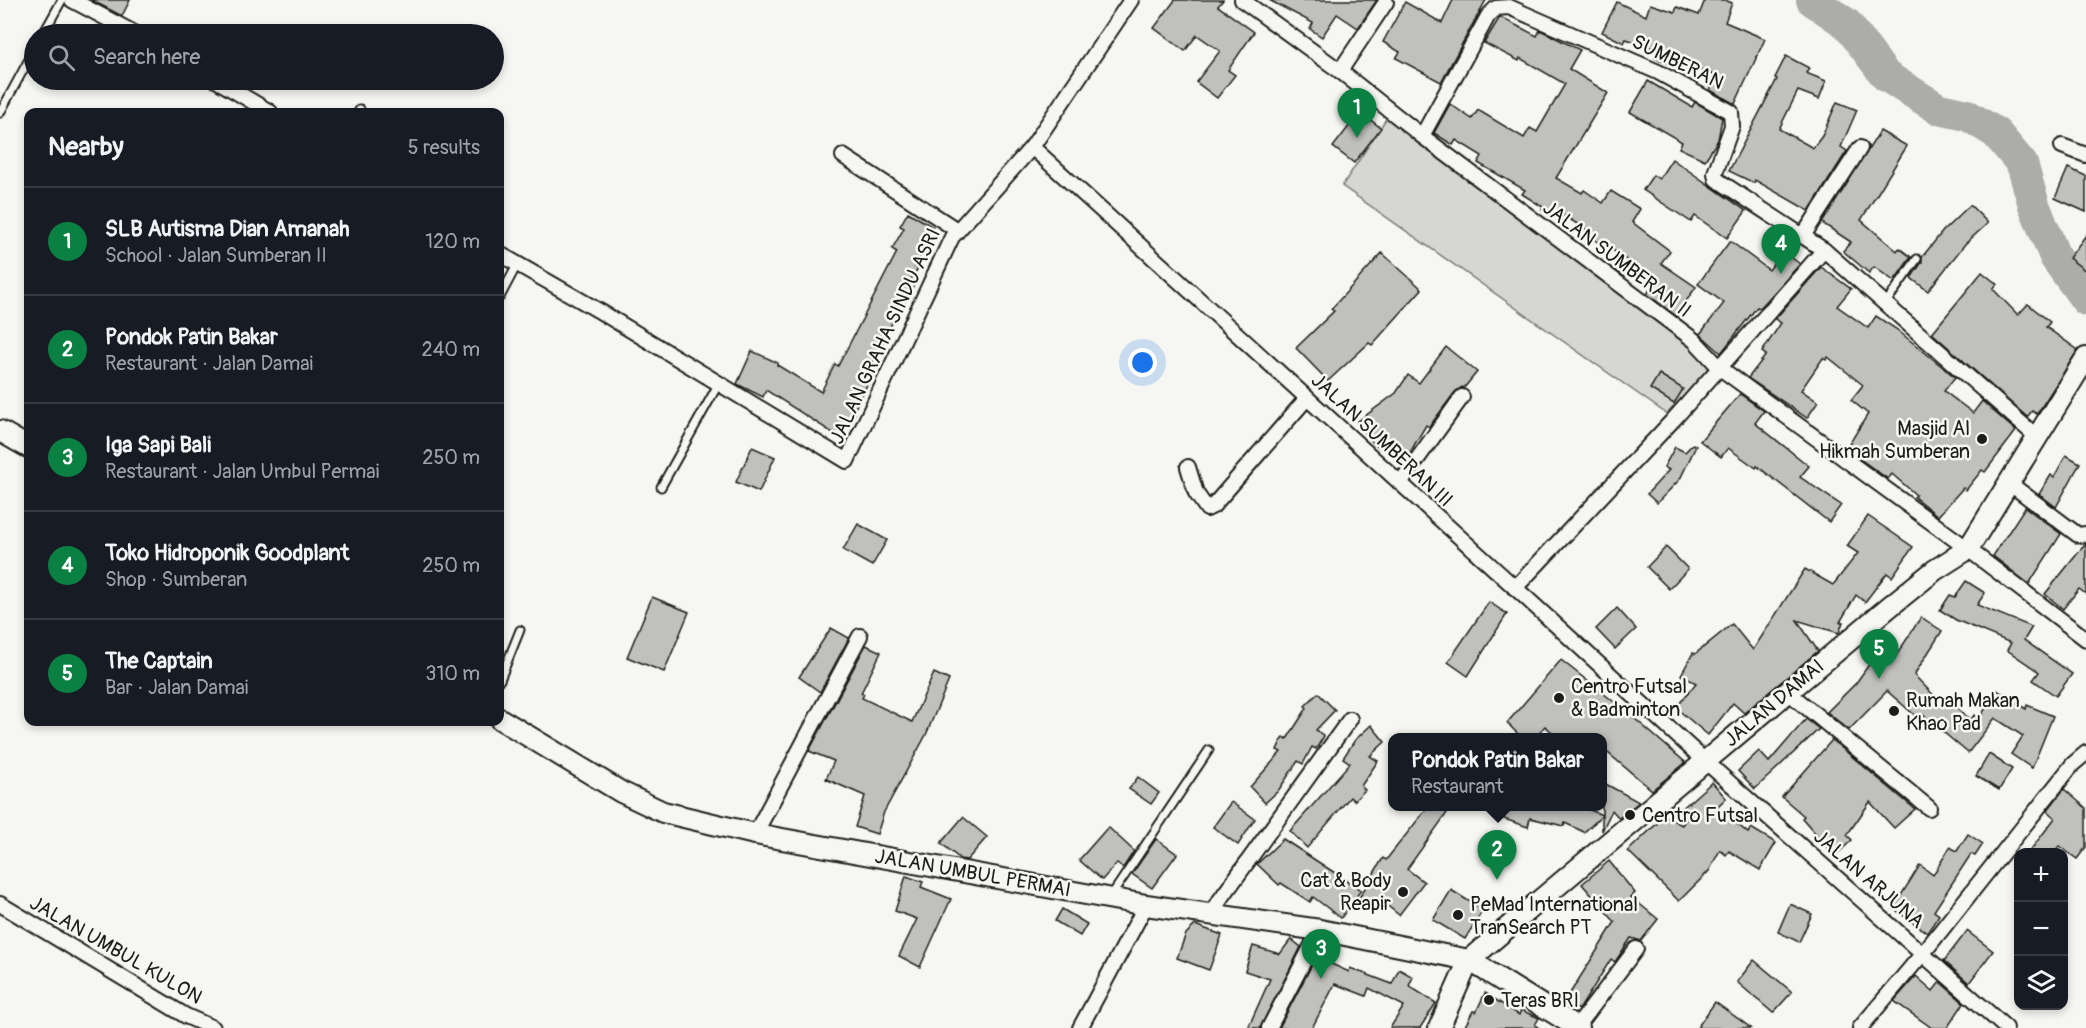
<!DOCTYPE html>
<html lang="en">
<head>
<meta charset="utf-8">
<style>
  :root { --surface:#171b24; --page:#242831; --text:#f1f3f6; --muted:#9ea1a6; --line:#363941; --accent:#0b8043 }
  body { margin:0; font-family:Pangolin,sans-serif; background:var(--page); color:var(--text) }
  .controls { position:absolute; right:18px; bottom:18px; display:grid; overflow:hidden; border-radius:12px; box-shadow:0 3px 9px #0003 }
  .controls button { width:54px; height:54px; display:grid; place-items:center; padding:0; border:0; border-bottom:2px solid var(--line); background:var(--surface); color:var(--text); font:30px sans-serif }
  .you { position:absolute; left:1143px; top:363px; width:21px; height:21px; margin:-15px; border:4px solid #fff; border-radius:50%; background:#1a73e8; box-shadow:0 0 0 9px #1a73e833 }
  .badge { display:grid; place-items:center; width:39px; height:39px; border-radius:50%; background:var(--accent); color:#fff; font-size:20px; font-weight:700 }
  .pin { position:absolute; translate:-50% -50px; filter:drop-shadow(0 2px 3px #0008) }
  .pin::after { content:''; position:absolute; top:32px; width:21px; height:18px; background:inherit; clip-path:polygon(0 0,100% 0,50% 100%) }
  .popup { position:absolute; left:1388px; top:733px; width:219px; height:78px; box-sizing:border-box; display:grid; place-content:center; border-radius:12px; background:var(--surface); filter:drop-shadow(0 2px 4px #0005); font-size:20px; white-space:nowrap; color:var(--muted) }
  .popup b { font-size:22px; color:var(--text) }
  .popup::after { content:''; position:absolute; left:50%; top:100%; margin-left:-12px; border:12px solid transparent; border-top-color:var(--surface) }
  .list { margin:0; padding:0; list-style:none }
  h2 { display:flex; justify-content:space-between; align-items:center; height:78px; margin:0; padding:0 24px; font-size:26px }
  h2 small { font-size:20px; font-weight:400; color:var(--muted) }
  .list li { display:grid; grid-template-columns:39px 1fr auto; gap:18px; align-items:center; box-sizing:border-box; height:108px; padding:0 24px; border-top:2px solid var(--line) }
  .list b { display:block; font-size:22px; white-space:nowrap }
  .list p { margin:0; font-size:20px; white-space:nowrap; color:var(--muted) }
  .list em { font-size:20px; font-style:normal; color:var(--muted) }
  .icon { flex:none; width:33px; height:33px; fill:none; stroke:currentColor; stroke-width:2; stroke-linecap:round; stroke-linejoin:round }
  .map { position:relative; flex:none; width:2086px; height:1028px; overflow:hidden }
  .search { position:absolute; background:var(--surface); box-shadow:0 3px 9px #0003; left:24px; top:24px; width:480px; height:66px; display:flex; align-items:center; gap:15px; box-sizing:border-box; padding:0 21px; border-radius:33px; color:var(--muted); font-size:22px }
  .panel { position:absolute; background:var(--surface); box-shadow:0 3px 9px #0003; left:24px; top:108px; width:480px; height:618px; border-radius:12px }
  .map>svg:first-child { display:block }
  .green { fill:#d6d6d2; stroke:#797977; stroke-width:1.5 }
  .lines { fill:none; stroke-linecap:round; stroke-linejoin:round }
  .river { stroke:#acaca9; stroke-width:32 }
  .building { fill:#c0c0bd; stroke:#1c1c1c; stroke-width:1.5 }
  .service-casing { stroke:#1c1c1c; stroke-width:11 }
  .minor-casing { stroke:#1c1c1c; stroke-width:18 }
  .secondary-casing { stroke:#1c1c1c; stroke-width:24 }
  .service { stroke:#f6f6f2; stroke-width:7 }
  .minor { stroke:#f6f6f2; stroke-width:14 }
  .secondary { stroke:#f6f6f2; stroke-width:20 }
  .poi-dot { fill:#1c1c1c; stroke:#f6f6f2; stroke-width:2 }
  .labels { text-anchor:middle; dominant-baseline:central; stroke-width:5; stroke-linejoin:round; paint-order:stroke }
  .street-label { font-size:20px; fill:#1c1c1c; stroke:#f6f6f2 }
  .poi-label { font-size:20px; fill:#1c1c1c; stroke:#f6f6f2; text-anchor:start }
</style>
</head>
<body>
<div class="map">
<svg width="2086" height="1028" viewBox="0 0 2086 1028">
  <rect width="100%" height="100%" fill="#f6f6f2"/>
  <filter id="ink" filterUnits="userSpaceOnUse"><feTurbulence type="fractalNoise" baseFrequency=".0167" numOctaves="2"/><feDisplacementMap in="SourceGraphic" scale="12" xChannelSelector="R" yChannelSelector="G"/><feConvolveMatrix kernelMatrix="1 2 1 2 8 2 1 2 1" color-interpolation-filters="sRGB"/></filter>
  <g filter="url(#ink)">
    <path class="green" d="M1391,111L1720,368L1674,419L1342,186Z"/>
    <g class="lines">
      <path class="river" d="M1812,0L1847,24L1886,76L1939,109L1967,115L1996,133L2022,164L2034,205L2055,257L2086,300"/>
    </g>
    <g class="building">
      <path d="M91,0H130L122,16Z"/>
      <path d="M1175,0H1223L1218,6L1254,32L1228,70L1235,75L1217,98L1196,82L1220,51L1197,35L1185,51L1154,28Z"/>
      <path d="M1269,0H1377L1358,28L1337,14L1322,37L1310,29L1313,23Z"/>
      <path d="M1453,0H1486L1441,82L1396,58L1400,52L1383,42L1405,2L1442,23Z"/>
      <path d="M1705,0H1725L1732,3L1725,22L1765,39L1735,104L1710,90L1716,76L1674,61L1672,65L1655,58L1659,50L1626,39L1624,43L1602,32L1617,2L1646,16L1650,4L1675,12L1677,7L1699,15Z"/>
      <path d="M1500,17L1537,36L1540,30L1580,50L1569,69L1608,93L1556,178L1582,193L1584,190L1603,203L1611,191L1640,209L1632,222L1670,251L1661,263L1696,287L1676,316L1647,294L1655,282L1614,251L1584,234L1587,230L1563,215L1560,220L1542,210L1543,207L1522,194L1525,190L1478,163L1482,156L1456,140L1453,145L1434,133L1450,104L1472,119L1478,110L1524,138L1530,128L1537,132L1565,84L1520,58L1519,61L1484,43Z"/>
      <path d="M1786,56L1809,68L1806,73L1826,81L1819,99L1798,91L1779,129L1813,148L1822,136L1837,102L1857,110L1841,147L1847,151L1809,211L1755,180L1754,183L1729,171L1777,79L1775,78Z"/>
      <path d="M1648,81L1692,107L1695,102L1722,118L1718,140L1705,160L1679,148L1682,142L1630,112Z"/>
      <path d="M1360,112L1381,128L1354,163L1333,147Z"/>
      <path d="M1880,131L1907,146L1861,220L1897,251L1899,248L1911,257L1894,281L1874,267L1869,273L1843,251L1851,242L1822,223Z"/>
      <path d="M1672,159L1746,211L1727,238L1695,216L1691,222L1643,190L1653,175L1659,179Z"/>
      <path d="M2068,168L2086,176V212L2055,198Z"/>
      <path d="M1970,205L1988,223L1965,244L1928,291L1911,278L1922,262V257L1943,231Z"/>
      <path d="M908,212L933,227L922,246L925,247L915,267L918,268L908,285L913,287L904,303L902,302L865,379L869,381L853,412L855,413L839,437L766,390L763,397L737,384L752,351L778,363L777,365L821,392L835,364L838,366L897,252L892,249L904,228L900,226Z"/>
      <path d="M2086,235V271L2069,258Z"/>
      <path d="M1730,241L1769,270L1783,251L1800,264L1760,308L1757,307L1721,353L1700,334L1724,303L1698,284Z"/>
      <path d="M1382,253L1422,289L1372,345L1369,343L1328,381L1296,348L1334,311L1331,309Z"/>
      <path d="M1821,267L1851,289L1837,306L1868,328L1876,316L1896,329L1955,377L1944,391L1973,413L1982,401L2016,431L1985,472L1982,470L1966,490L1963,488L1938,516L1914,497L1916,495L1892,474L1888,479L1846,449L1868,414L1851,400L1863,385L1828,357L1826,360L1823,358L1801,390L1818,402L1807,418L1748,378L1766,355L1762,352L1781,323L1775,319Z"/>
      <path d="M1982,272L1997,284L1993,289L2018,315L2028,304L2050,322L2046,327L2078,350L2037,414L2032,411L2027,417L1932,333Z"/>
      <path d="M1446,347L1477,372L1464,388L1462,387L1455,392L1429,427L1426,425L1405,461L1374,444L1357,422L1396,393L1408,375L1419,383Z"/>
      <path d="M1659,374L1683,389L1674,404L1650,389Z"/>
      <path d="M1740,394L1764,411L1755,423L1809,466L1800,477L1841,505L1829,522L1757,466L1756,468L1728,448L1721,457L1700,441Z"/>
      <path d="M1693,444L1696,446L1680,479L1657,503L1647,494L1669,470L1664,467L1675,447L1685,452Z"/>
      <path d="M752,447L775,457L759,492L736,482Z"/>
      <path d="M2066,455L2080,463L2056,507L2039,494L2051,475L2054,477Z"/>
      <path d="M2025,507L2061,534L2029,584L1993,556Z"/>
      <path d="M1868,516L1913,547L1892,577L1887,573L1865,602L1856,595L1840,622H1843L1839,633L1797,620L1818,651L1744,713L1733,703L1708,735L1676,708L1696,683L1681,675L1693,653L1695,654L1732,624L1753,650L1805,569L1833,585L1858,553L1847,546Z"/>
      <path d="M858,524L887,540L872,566L843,550Z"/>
      <path d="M2086,543V594L2079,589L2063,609L2045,594Z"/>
      <path d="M1666,547L1688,569L1669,589L1647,567Z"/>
      <path d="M1966,581L1985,593L1977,605L2032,627L2024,640L2072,674L2056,696L2033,680L2039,672L2007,650L2011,643L1956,620L1940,610L1950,595L1955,597Z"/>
      <path d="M652,597L689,612L664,672L627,657Z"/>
      <path d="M1489,602L1507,614L1468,676L1448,662Z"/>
      <path d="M1617,608L1636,629L1615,649L1596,629Z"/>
      <path d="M1921,617L1942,631L1914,675L1944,706L1949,701L1971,720L1974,715L1979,719L1997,690L2026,709L2027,705L2053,716L2032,768L2011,754L2023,736L1995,718L1968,753L1923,715L1919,719L1887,691L1849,730L1827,712L1856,683L1882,646L1896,656Z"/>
      <path d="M831,628L849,638L820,692L799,677Z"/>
      <path d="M866,645L881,652L861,693L864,694L862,698L912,722L934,673L949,680L926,735L884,812L877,834L855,827L865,796L826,779L834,761L809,751Z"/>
      <path d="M1561,660L1627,712L1685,762L1684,764L1652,790L1602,748V738H1559L1545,726L1534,738H1522L1507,723Z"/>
      <path d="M1318,693L1335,710L1316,730L1324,736L1316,749L1312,747L1303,764L1298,761L1278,791L1265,803L1250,787L1281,752L1277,750L1283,737L1287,739L1307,708L1305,706Z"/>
      <path d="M1806,719L1819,729L1755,789L1738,771L1759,751L1769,762Z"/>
      <path d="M1371,725L1385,742L1370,756L1378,761L1361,786L1365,790L1354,801L1350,797L1307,848L1290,831L1350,763L1343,758L1355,740Z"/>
      <path d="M1832,740L1915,809L1894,828L1870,802L1847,835L1852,840L1835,856L1802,818L1804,816L1782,797Z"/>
      <path d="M1989,754L2012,769L1999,790L1976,776Z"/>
      <path d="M1138,777L1159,793L1151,804L1129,789Z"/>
      <path d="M1602,782L1639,802L1619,818L1612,810L1602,831V816L1584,832L1565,823L1564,826L1530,818L1528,827L1504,819L1505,807H1583L1602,815Z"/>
      <path d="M1712,782L1726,798L1717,807L1748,833L1751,828L1776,843L1760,870L1729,851L1726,855L1720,850L1709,871L1679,901L1628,851L1665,816L1682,825L1686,819L1678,812Z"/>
      <path d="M2064,789L2086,808V847L2077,859L2059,846L2054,852H2029L2055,818L2047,811Z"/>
      <path d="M1231,802L1255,819L1238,845L1213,827Z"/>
      <path d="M1428,807H1438L1447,813L1407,869L1424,882L1399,915L1379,899L1373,907L1359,898L1383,858L1386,860Z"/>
      <path d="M963,817L987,837L967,860L960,859L941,843Z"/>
      <path d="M1108,827L1134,851L1123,868L1117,863L1102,880L1079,860Z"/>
      <path d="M1968,834L1983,844L1975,856L1971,854L1934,911L1939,915L1927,933L1893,908L1920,865L1933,875L1950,847L1957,851Z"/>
      <path d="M1156,839L1177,854L1152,888L1132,874Z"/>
      <path d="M1283,839L1361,890L1341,918L1313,897L1310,902L1281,883L1279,885L1257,864Z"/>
      <path d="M1609,861L1635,893L1631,897L1658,919L1641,941L1631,938L1615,962L1611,959L1579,1010L1565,1001L1615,922L1582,884Z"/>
      <path d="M906,876L923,882L921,887L951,899L920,967L899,956L917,919L895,911Z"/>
      <path d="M1451,890L1483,910L1465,939L1433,920Z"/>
      <path d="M1790,904L1812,914L1799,942L1778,932Z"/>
      <path d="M1062,909L1087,924L1080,936L1055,921Z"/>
      <path d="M1195,925L1222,935L1209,970L1177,958L1186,934Z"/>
      <path d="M1967,931L1993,951L1969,983L1944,961Z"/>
      <path d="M1291,939L1301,947L1260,1028H1248L1270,979L1245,971L1253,946L1280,954Z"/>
      <path d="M1316,957L1349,972L1350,968L1392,984L1399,969L1413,977L1409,986L1436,1003L1420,1028H1390L1404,1006L1369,988L1366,996L1335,984L1312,1028H1279Z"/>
      <path d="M1754,960L1792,992L1773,1013L1737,982Z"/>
      <path d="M1916,976L1933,991L1940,982L1964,1003L1947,1028H1932L1894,1001Z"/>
      <path d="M1485,993L1519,1015L1521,1010L1539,1018L1535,1025L1539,1028H1464L1473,1011L1476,1012Z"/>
      <path d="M1715,1002L1751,1028H1697Z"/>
    </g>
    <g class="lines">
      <g class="service-casing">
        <g id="service">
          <path d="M43,34L62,0"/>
          <path d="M358,112L360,109"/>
          <path d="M0,113L34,50"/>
          <path d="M500,297L517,265"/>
          <path d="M1885,304L1917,259"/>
          <path d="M661,487L719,383"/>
          <path d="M500,680L520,630"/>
          <path d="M1111,896L1209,750"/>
        </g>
      </g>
      <g class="minor-casing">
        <g id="minor">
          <path d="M72,0L136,34"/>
          <path d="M1242,0L1340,71L1422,136L1694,340L1720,368L1968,549L2086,639"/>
          <path d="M1340,71L1386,2"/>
          <path d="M216,80L270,112"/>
          <path d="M1422,136L1488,16L1496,8L1509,7L1658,72L1731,112L1732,126L1715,173L1716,179L1824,250L2038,438"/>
          <path d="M2062,146L2086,155"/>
          <path d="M1032,147L1705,761L2006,1028"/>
          <path d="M843,156L957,230"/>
          <path d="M1803,236L1860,148"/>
          <path d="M500,254L601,312L847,461L952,237L1032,147L1131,0"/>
          <path d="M1188,467L1196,493L1207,509L1213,506L1307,398"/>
          <path d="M1400,483L1462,397"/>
          <path d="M2009,483L2078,535L2086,534"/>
          <path d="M1515,588L1674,419L1824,250"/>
          <path d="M1788,692L1929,808"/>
          <path d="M755,834L860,636"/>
          <path d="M0,904L186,1016L213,1028"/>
          <path d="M1210,914L1350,719"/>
          <path d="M1577,1027L1636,949"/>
          <path d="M1080,1028L1146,905"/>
          <path d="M1269,1028L1320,930"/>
          <path d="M1860,1028L1924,952L2073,764L2086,753"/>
        </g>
      </g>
      <g class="secondary-casing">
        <g id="secondary">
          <path d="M0,431L28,447"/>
          <path d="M500,719L621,792L663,812L755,834L1146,905L1320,930L1469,960L1578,1028"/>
          <path d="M1439,1028L1469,960L1889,607L1935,570L1968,549L2086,358"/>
        </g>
      </g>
      <use href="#service" class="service"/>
      <use href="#minor" class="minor"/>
      <use href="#secondary" class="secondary"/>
    </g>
  </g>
  <g class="poi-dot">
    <circle cx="1982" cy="439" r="6"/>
    <circle cx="1559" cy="698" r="6"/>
    <circle cx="1894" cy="711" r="6"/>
    <circle cx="1630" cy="815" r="6"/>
    <circle cx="1403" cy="892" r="6"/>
    <circle cx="1458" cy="915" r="6"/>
    <circle cx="1489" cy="1000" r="6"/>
  </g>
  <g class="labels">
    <g class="street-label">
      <text transform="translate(1678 62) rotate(26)">SUMBERAN</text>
      <text transform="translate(1617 259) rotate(37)">JALAN SUMBERAN II</text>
      <text transform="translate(885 336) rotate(-65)">JALAN GRAHA SINDU ASRI</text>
      <text transform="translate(1382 440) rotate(43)">JALAN SUMBERAN III</text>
      <text transform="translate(1774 703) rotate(-40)">JALAN DAMAI</text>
      <text transform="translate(973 873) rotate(10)">JALAN UMBUL PERMAI</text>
      <text transform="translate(1869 879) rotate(41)">JALAN ARJUNA</text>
      <text transform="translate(116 950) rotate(30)">JALAN UMBUL KULON</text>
    </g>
    <g class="poi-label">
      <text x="1970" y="428" text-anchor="end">Masjid Al<tspan x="1970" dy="23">Hikmah Sumberan</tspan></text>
      <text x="1571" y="686">Centro Futsal<tspan x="1571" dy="23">&amp; Badminton</tspan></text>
      <text x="1906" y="700">Rumah Makan<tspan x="1906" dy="23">Khao Pad</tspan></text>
      <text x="1642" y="815">Centro Futsal</text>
      <text x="1391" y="880" text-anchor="end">Cat &amp; Body<tspan x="1391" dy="23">Reapir</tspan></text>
      <text x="1470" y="904">PeMad International<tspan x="1470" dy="23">TranSearch PT</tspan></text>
      <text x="1501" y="1000">Teras BRI</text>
    </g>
  </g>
</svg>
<div class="controls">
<button>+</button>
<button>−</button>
<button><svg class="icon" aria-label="layers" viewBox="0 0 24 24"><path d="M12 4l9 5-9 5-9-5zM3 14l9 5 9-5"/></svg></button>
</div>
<div class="you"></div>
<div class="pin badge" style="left:1357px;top:138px">1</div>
<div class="pin badge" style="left:1497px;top:880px">2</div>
<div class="popup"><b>Pondok Patin Bakar</b>Restaurant</div>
<div class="pin badge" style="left:1321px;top:979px">3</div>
<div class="pin badge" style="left:1781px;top:274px">4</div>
<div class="pin badge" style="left:1879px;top:679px">5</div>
<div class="search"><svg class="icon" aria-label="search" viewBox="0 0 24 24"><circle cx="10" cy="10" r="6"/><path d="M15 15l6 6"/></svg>Search here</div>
<section class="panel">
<h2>Nearby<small>5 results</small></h2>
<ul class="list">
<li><span class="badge">1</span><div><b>SLB Autisma Dian Amanah</b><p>School · Jalan Sumberan II</p></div><em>120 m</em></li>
<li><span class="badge">2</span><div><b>Pondok Patin Bakar</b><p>Restaurant · Jalan Damai</p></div><em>240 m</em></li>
<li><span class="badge">3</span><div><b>Iga Sapi Bali</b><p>Restaurant · Jalan Umbul Permai</p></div><em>250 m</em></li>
<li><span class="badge">4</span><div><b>Toko Hidroponik Goodplant</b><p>Shop · Sumberan</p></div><em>250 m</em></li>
<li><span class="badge">5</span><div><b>The Captain</b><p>Bar · Jalan Damai</p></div><em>310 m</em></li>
</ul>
</section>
</div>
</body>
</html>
